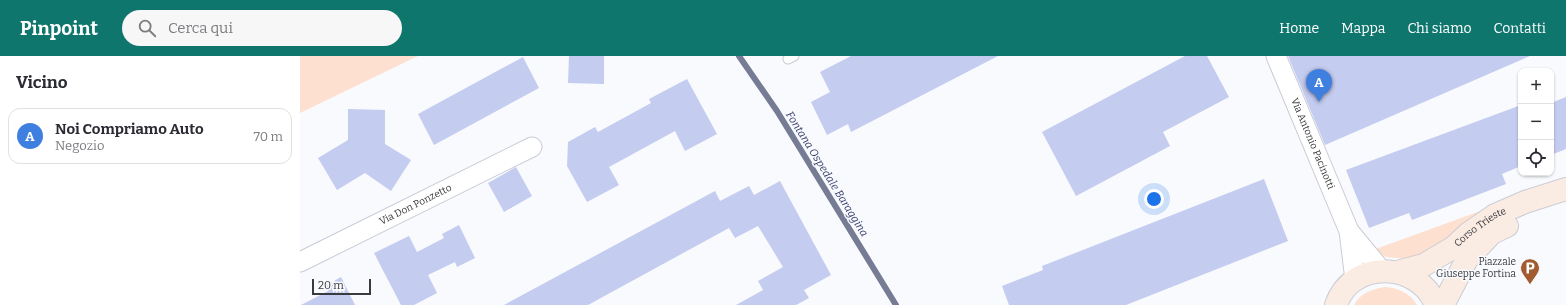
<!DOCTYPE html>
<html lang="it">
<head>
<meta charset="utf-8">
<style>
  :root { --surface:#fff; --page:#f7f7f7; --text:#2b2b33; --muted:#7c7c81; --line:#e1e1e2; --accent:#0f766e }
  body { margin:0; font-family:Bitter,serif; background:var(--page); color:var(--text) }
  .controls { position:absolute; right:12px; top:12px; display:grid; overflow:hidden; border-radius:8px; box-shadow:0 1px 3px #0004 }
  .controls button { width:36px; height:36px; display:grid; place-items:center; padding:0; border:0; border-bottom:1px solid var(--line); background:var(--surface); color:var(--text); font:20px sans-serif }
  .scale { position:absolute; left:12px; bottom:10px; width:59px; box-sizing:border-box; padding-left:4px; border:2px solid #393a3d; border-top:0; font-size:11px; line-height:14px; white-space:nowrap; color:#393a3d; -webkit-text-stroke:3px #f9fafe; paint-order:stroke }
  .you { position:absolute; left:854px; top:143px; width:14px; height:14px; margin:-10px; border:3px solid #fff; border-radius:50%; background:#1a73e8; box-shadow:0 0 0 6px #1a73e833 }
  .badge { display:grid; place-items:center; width:26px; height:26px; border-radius:50%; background:var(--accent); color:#fff; font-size:13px; font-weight:700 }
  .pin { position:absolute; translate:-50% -33px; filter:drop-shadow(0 1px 2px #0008) }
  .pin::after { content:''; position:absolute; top:21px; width:14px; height:12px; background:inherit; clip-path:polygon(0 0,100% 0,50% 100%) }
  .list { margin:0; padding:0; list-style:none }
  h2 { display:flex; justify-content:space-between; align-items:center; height:52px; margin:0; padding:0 16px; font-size:17px }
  h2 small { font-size:13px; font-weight:400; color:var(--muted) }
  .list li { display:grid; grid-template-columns:26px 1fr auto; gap:12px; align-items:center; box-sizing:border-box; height:56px; margin:0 8px 8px; padding:0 8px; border:1px solid var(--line); border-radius:12px }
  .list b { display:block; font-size:15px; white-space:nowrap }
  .list p { margin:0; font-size:13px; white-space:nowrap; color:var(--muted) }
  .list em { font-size:13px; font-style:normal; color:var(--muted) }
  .icon { flex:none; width:22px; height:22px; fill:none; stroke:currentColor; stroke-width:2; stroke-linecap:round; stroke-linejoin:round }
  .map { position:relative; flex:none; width:1266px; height:249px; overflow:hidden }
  header { display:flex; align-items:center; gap:24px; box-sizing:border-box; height:56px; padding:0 20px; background:var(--accent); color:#fff }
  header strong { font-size:19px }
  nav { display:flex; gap:22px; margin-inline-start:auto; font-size:14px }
  .search { width:280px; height:36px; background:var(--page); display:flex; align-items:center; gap:10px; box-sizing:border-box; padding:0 14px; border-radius:22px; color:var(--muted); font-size:15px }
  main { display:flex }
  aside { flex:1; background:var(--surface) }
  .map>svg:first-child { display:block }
  .green { fill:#fde0d0 }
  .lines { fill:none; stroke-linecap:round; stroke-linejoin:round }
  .stream { stroke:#777c95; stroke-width:6 }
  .building { fill:#c4ccf0 }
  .lane-casing { stroke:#caccd5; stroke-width:11 }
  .street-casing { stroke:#caccd5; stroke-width:21 }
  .secondary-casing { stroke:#caccd5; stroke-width:24 }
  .lane { stroke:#fff; stroke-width:9 }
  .street { stroke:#fff; stroke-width:19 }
  .secondary { stroke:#fbece3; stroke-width:22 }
  .labels { text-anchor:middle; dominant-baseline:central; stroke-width:3; stroke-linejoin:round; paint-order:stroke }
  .street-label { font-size:10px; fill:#393a3d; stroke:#f9fafe }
  .poi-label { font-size:10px; fill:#393a3d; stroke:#f9fafe; text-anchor:end }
  .water-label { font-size:11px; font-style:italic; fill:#353c6b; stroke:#f9fafe }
</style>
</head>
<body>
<header>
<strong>Pinpoint</strong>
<div class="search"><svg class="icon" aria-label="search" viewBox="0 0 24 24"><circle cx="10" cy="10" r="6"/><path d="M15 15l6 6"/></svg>Cerca qui</div>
<nav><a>Home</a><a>Mappa</a><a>Chi siamo</a><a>Contatti</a></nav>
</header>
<main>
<aside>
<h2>Vicino<small></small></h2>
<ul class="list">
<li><span class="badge" style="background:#3f7fe0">A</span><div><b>Noi Compriamo Auto</b><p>Negozio</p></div><em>70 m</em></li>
</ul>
</aside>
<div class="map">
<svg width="1266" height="249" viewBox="0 0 1266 249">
  <rect width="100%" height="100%" fill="#f9fafe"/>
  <g class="green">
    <path d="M0,0H118L0,57Z"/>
    <path d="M1194,150L1146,187L1121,201L1105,203L1086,201L1073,194Z"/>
    <path d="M1085,231C1098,232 1110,237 1117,249H1054C1060,237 1073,233 1085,231Z"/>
  </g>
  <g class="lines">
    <path class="stream" d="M439,0L477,55L596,249"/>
  </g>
  <g class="building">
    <path d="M269,0H304V28L268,27Z"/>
    <path d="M551,0H698L551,76L548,68L527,79L511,46L530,36L520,16Z"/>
    <path d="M885,0H907L929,41L863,76L870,90L776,140L742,76Z"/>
    <path d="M988,0H1230L1025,89Z"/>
    <path d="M223,1L239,32L134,89L118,58Z"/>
    <path d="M387,23L417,78L385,95L375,75L309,111L319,129L287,146L267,110L268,86L295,71L298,76L351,47L349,43Z"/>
    <path d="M1266,41V93L1251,99V47Z"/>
    <path d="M1221,49V110L1202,118L1206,128L1112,164L1109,157L1069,172L1046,114Z"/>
    <path d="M48,53L85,54V88L111,104L91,135L65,117L37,134L18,102L48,84Z"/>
    <path d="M216,111L232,140L204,156L188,127Z"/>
    <path d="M964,123L988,185L826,249H709L702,230L743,214L742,210Z"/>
    <path d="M480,125L531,219L504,234L509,242L496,249H436L463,234L458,225L483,211L458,170L435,182L429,172L288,249H204L415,135L420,145L449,130L454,139Z"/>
    <path d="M159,169L175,202L157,211L155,206L128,219L137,237L114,249H101L74,197L109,180L117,196L144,182L142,178Z"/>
    <path d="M41,221L55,249H1L28,235L25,230Z"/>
  </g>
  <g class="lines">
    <g class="lane-casing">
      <path id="lane" d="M488,3L494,0"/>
    </g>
    <g class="street-casing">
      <g id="street">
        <path id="s1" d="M976,0L1049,175L1055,224"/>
        <path d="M1049,175L1082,215"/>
        <path id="s2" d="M0,206L232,91"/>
      </g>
    </g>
    <g class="secondary-casing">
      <g id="secondary">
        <path id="s3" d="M1097,216L1124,209L1154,191L1169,177L1195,159L1225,146L1266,133"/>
        <path d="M1036,249C1051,203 1119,205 1136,249"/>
        <path d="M1143,249L1167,203L1192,177L1207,170"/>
      </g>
    </g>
    <use href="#lane" class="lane"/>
    <use href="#street" class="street"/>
    <use href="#secondary" class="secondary"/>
  </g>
  <defs>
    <g id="parking-pin" transform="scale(1)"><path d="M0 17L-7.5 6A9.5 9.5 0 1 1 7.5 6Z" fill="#a15b2f" stroke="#f9fafe"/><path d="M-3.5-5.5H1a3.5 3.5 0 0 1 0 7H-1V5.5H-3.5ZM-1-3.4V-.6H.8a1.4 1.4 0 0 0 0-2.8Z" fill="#fff"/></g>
  </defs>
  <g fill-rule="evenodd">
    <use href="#parking-pin" x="1230" y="212"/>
  </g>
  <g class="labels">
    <g class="street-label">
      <text stroke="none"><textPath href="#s1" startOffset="95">Via Antonio Pacinotti</textPath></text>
      <text stroke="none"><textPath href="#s2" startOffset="129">Via Don Ponzetto</textPath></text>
      <text stroke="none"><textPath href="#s3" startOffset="96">Corso Trieste</textPath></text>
    </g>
    <g class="poi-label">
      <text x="1216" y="206">Piazzale<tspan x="1216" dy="12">Giuseppe Fortina</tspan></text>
    </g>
    <g class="water-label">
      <text transform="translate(527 118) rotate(58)">Fontana Ospedale Baraggina</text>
    </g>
  </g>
</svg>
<div class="controls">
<button>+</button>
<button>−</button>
<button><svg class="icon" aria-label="locate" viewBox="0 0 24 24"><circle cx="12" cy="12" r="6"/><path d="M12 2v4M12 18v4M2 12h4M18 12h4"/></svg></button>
</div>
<div class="scale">20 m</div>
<div class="you"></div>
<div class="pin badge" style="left:1019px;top:46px;background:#3f7fe0">A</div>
</div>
</main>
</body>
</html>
